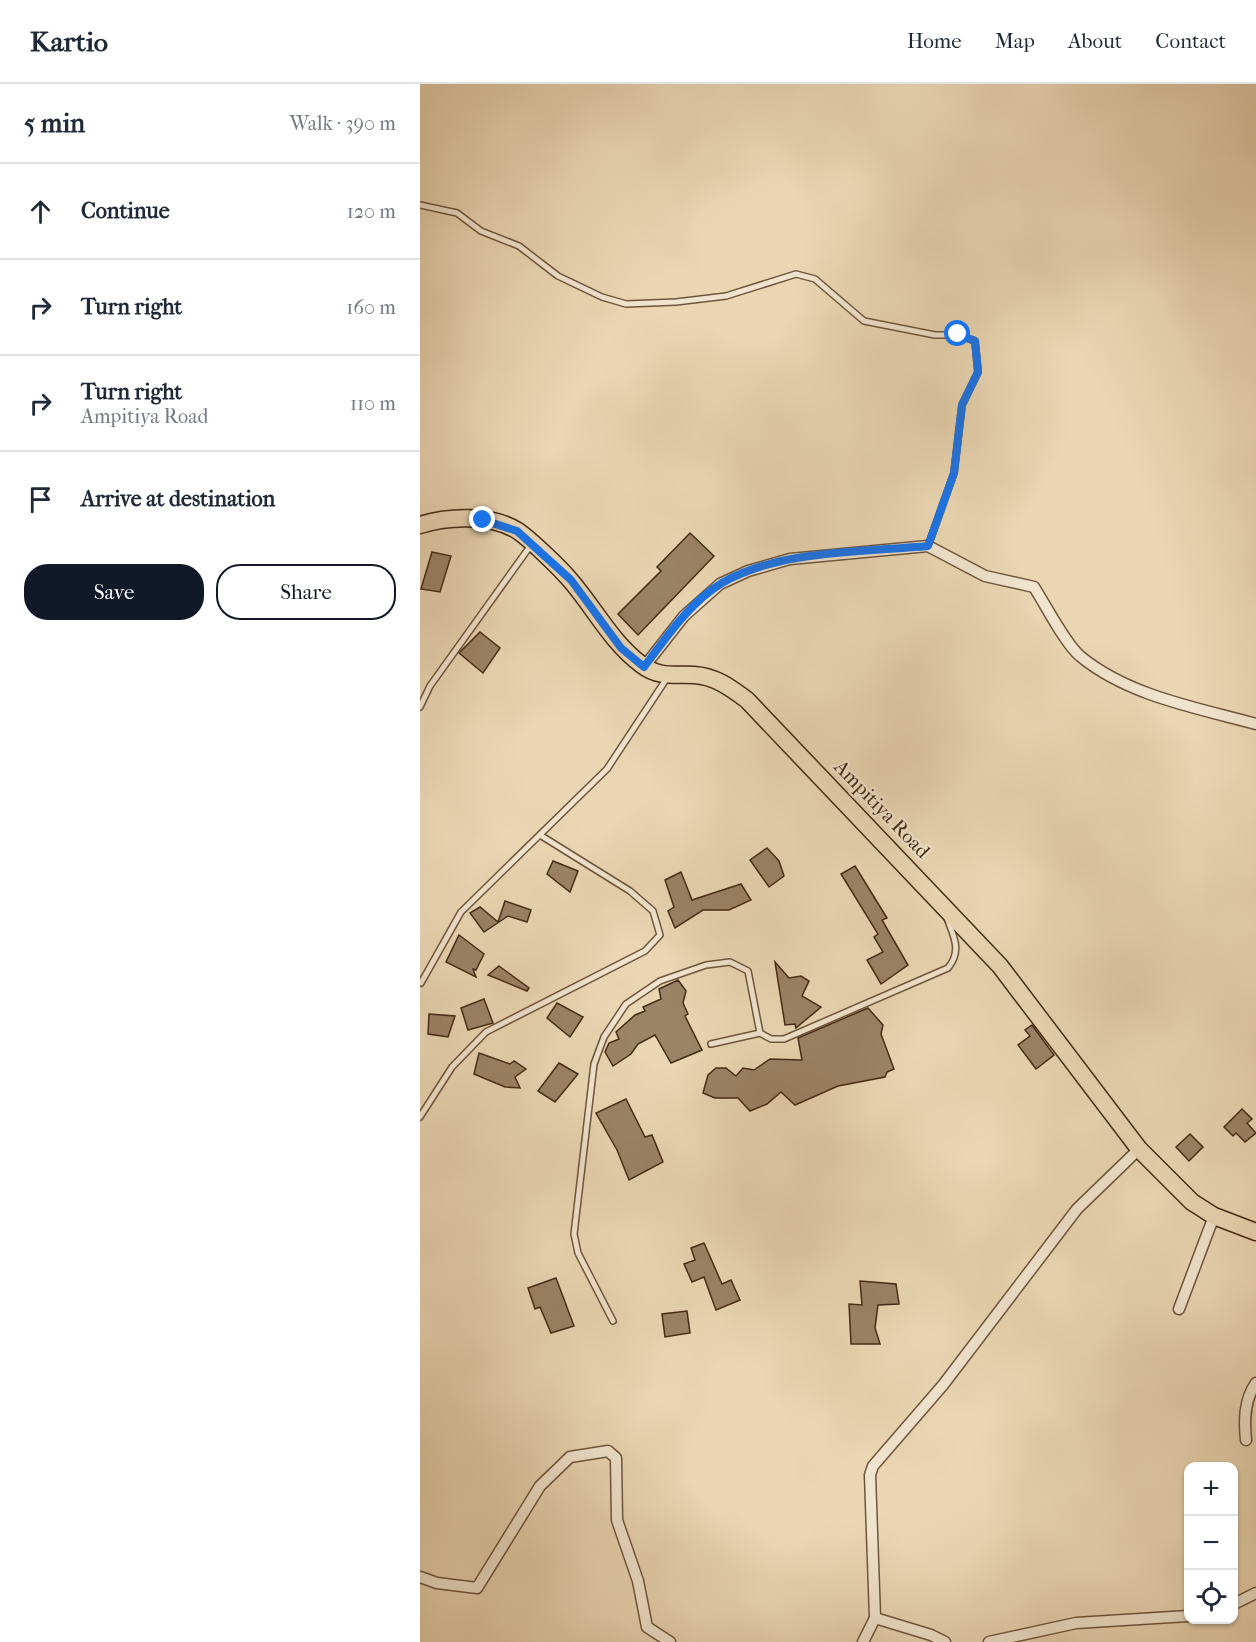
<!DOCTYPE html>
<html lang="en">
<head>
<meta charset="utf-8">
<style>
  :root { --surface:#fff; --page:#f6f6f7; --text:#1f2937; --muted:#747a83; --line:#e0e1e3; --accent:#111827 }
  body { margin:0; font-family:"IM FELL French Canon",serif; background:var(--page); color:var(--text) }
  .controls { position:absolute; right:18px; bottom:18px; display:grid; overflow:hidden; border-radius:12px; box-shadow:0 2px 4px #0004 }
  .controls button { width:54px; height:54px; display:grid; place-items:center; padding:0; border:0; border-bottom:2px solid var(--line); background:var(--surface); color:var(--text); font:30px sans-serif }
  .stop { position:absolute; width:18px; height:18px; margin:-14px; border:4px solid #1a73e8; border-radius:50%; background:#fff }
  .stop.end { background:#1a73e8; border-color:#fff; box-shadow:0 2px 6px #0008 }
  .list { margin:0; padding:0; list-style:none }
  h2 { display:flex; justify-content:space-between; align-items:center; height:78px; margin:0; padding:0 24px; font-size:26px }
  h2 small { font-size:20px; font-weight:400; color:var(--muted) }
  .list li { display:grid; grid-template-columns:39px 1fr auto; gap:18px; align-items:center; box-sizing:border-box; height:96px; padding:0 24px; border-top:2px solid var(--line) }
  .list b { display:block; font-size:22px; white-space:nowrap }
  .list p { margin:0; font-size:20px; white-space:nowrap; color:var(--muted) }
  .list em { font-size:20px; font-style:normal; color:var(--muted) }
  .actions { display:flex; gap:12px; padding:18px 24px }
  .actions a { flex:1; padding:14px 0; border:2px solid var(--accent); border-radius:24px; text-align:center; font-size:21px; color:var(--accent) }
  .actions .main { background:var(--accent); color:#fff }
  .icon { flex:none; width:33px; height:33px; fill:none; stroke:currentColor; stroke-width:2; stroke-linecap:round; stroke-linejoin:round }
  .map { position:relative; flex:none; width:836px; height:1558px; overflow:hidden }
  header { display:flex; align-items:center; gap:36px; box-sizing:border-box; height:84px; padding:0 30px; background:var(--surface); border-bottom:2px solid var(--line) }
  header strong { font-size:28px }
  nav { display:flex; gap:33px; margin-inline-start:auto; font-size:21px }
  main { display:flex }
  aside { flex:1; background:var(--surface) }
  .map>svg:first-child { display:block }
  .building { fill:#9b8367; stroke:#462a14; stroke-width:1.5 }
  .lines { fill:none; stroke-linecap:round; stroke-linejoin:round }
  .lane-casing { stroke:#6f553c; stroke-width:8 }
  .street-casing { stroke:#6f553c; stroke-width:13 }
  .primary-casing { stroke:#462a14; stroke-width:19 }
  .lane { stroke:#f1e4ce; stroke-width:5 }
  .street { stroke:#f1e4ce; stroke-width:10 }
  .primary { stroke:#ead6b3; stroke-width:16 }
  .route { stroke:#1a73e8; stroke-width:8 }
  .labels { text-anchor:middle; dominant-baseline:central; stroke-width:4.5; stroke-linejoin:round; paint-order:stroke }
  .street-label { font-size:20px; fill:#462a14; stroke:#f1e4ce }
</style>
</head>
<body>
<header>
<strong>Kartio</strong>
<nav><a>Home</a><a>Map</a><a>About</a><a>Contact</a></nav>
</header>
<main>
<aside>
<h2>5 min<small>Walk · 390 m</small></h2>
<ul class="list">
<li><svg class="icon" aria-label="ahead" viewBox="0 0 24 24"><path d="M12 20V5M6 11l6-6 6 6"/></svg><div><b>Continue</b></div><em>120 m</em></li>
<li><svg class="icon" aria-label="right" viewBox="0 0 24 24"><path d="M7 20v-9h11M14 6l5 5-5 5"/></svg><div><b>Turn right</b></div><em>160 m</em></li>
<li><svg class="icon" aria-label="right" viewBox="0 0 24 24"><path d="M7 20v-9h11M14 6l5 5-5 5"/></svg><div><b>Turn right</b><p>Ampitiya Road</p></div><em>110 m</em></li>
<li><svg class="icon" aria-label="arrive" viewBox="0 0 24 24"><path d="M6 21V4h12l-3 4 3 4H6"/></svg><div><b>Arrive at destination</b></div></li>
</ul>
<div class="actions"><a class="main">Save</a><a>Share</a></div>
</aside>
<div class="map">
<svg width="836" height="1558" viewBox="0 0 836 1558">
  <rect width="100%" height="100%" fill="#ead6b3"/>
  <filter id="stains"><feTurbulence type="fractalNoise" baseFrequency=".00333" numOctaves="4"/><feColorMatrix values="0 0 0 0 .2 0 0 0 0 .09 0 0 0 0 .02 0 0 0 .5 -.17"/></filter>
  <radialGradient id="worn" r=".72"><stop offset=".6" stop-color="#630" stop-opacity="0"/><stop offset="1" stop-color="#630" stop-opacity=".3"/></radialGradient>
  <g class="building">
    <path d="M270,449L294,472L218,551L198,530L241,487L237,483Z"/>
    <path d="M12,468L31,472L20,508L1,505Z"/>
    <path d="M60,548L80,564L63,589L39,569Z"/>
    <path d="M347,764L359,777L364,792L349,803L330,776Z"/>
    <path d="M133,777L158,787L150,808L127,790Z"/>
    <path d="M435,782L467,834L462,836L488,881L461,900L447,876L463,868L454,853L458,850L421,790Z"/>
    <path d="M261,788L272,816L321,800L331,816L309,826H283L255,844L248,827L254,823L245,796Z"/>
    <path d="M85,817L111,826L107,838L88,832L64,848L50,829L60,823L78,838Z"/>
    <path d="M39,851L64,870L56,886L53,885L56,893L26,878Z"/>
    <path d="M355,878L369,894L381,892L389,897L382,912L401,923L376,944L375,940L365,941Z"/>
    <path d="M79,882L109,904L107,907L68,891Z"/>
    <path d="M258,896L266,907L263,919L268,930L265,932L282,966L251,979L235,951L218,960L211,970L193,982L185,968L189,959L199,955L196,948L215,931L225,927L223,923L241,915L239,905Z"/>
    <path d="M64,915L73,939L48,946L41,924Z"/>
    <path d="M137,919L163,933L150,953L127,934Z"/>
    <path d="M448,924L463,941L461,950L474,985L467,988L465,993L418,1002L375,1021L361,1008L347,1020L330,1027L318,1014H295L283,1009L288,991L296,984H306L316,992L323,984L334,986L350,975L382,976L378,954Z"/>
    <path d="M9,930L35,932L28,953L8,950Z"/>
    <path d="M612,941L634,971L616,985L598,961L610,952L605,946Z"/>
    <path d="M59,969L90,980L94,977L106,985L95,993L100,1004L85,1003L54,990Z"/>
    <path d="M139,979L158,990L135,1018L118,1007Z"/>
    <path d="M206,1015L225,1053L232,1051L243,1078L209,1096L197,1066L176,1029Z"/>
    <path d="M822,1025L832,1035L827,1039L836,1049L825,1058L816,1049L813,1052L804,1043Z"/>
    <path d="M770,1050L783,1063L769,1077L756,1063Z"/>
    <path d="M284,1159L302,1200L311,1196L320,1216L296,1226L284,1193L272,1198L264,1180L275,1176L271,1164Z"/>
    <path d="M136,1194L154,1242L131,1249L120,1223L115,1225L108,1204Z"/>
    <path d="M440,1197L476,1200L479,1220L458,1221L455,1244L460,1260H431L429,1220L442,1221Z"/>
    <path d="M267,1227L270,1249L245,1253L242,1230Z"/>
  </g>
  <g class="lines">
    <g class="lane-casing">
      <g id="lane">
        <path d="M0,121L37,129L61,147L99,162L138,192L182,213L206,220L256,218L306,212L376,190L395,195L444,237L515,251H538L555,257L558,288L542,321L534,389L508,462"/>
        <path d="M0,623L10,602L111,461"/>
        <path d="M1,899L41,828L187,685L247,594"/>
        <path d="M291,960L340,949"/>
        <path d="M0,1033L32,983L66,948L225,867L240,851L233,827L210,807L120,751"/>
        <path d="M193,1237L158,1169L154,1150L174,980L184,953L206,920L240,897L286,881L310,878L328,887L340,949L351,955H364L528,884C542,867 534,853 527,834"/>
      </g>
    </g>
    <g class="street-casing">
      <g id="street">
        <path d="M224,583L264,532L300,500L328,487L370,475L508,462L565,492L614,503C625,520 646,561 660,572C708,612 778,624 836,640"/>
        <path d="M759,1225L794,1132"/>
        <path d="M826,1356C824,1337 824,1316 836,1299"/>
        <path d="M0,1493L17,1499L57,1504L120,1402L150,1373L188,1367L196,1374L197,1436L218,1497L227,1543L250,1558"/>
        <path d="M814,1520L836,1509"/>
        <path d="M443,1558L455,1534"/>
        <path d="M525,1558L511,1551L455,1534L450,1391L453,1382L523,1301L657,1125L719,1065"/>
        <path d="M569,1558L656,1539L768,1532"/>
      </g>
    </g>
    <g class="primary-casing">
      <path id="primary" d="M0,441C29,432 71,430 98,447C111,456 141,485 151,497C175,525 192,559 222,581C239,594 255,590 274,591C295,592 311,604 327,616L580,882L719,1065L772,1118L794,1132L836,1148"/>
    </g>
    <use href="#lane" class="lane"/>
    <use href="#street" class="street"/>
    <use href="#primary" class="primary"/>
  </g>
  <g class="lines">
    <path class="route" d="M63,436L97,447L151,496L201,564L224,583C246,554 270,518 302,499C358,466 444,468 508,462L534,389L542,321L558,288L555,257L538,250"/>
  </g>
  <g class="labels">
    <g class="street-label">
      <text transform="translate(462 725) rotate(46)">Ampitiya Road</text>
    </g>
  </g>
  <rect width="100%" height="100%" filter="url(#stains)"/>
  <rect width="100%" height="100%" fill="url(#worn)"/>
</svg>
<div class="controls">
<button>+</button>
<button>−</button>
<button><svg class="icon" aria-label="locate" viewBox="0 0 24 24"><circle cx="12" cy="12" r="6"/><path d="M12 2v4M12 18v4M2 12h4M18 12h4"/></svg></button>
</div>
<div class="stop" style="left:538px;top:250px"></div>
<div class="stop end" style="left:63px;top:436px"></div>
</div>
</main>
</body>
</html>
